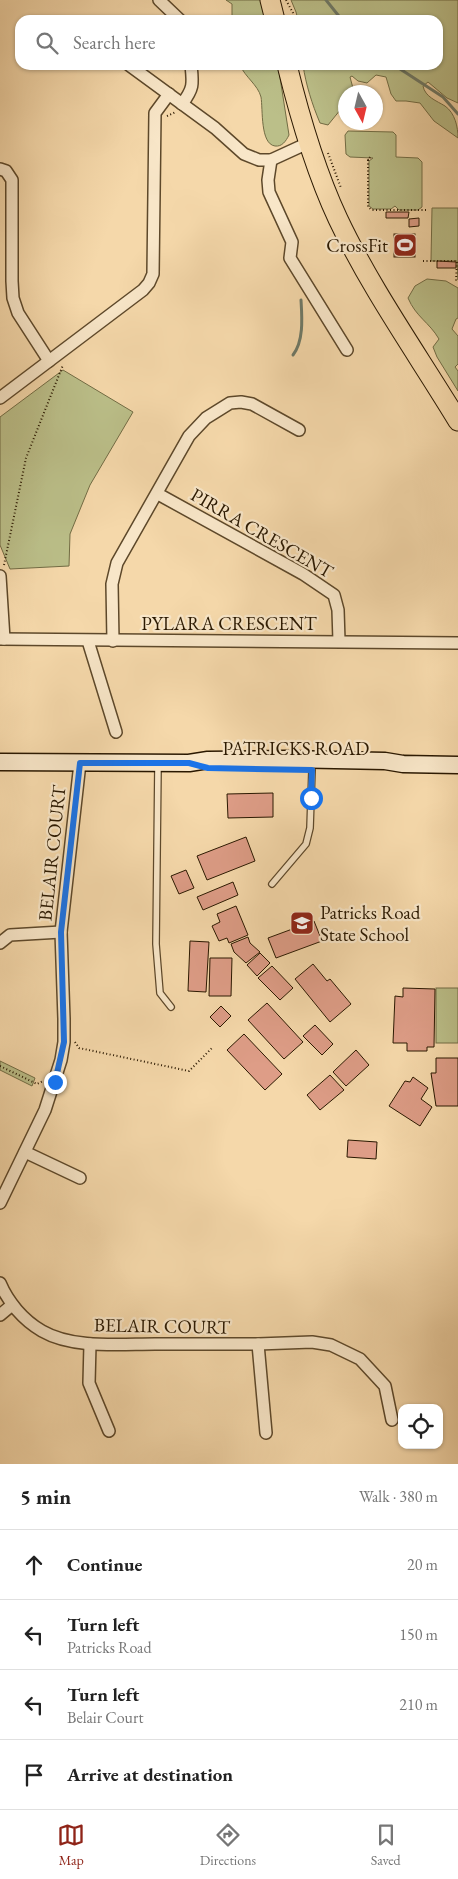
<!DOCTYPE html>
<html lang="en">
<head>
<meta charset="utf-8">
<style>
  :root { --surface:#fff; --page:#f2f2f2; --text:#222; --muted:#767676; --line:#e0e0e0; --accent:#8f2418 }
  body { margin:0; font-family:"EB Garamond",serif; background:var(--page); color:var(--text) }
  .controls { position:absolute; right:15px; bottom:15px; display:grid; overflow:hidden; border-radius:10px; box-shadow:0 1px 4px #0004 }
  .controls button { width:45px; height:45px; display:grid; place-items:center; padding:0; border:0; border-bottom:1px solid var(--line); background:var(--surface); color:var(--text); font:25px sans-serif }
  .compass { position:absolute; left:338px; top:85px; width:45px; height:45px; border-radius:50%; background:var(--surface); box-shadow:0 1px 4px #0004; rotate:172deg }
  .stop { position:absolute; width:15px; height:15px; margin:-11px; border:4px solid #1a73e8; border-radius:50%; background:#fff }
  .stop.end { background:#1a73e8; border-color:#fff; box-shadow:0 1px 5px #0008 }
  .list { margin:0; padding:0; list-style:none }
  h2 { display:flex; justify-content:space-between; align-items:center; height:65px; margin:0; padding:0 20px; font-size:21px }
  h2 small { font-size:16px; font-weight:400; color:var(--muted) }
  .list li { display:grid; grid-template-columns:32px 1fr auto; gap:15px; align-items:center; box-sizing:border-box; height:70px; padding:0 20px; border-top:1px solid var(--line) }
  .list b { display:block; font-size:19px; white-space:nowrap }
  .list p { margin:0; font-size:16px; white-space:nowrap; color:var(--muted) }
  .list em { font-size:16px; font-style:normal; color:var(--muted) }
  .icon { flex:none; width:28px; height:28px; fill:none; stroke:currentColor; stroke-width:2; stroke-linecap:round; stroke-linejoin:round }
  .map { position:relative; flex:none; width:458px; height:1464px; overflow:hidden }
  .search { position:absolute; background:var(--surface); box-shadow:0 1px 4px #0004; left:15px; right:15px; top:15px; height:55px; display:flex; align-items:center; gap:12px; box-sizing:border-box; padding:0 18px; border-radius:15px; color:var(--muted); font-size:19px }
  .sheet { height:345px; background:var(--surface) }
  nav { display:flex; justify-content:space-around; align-items:center; box-sizing:border-box; height:70px; border-top:1px solid var(--line); background:var(--surface); font-size:14px; color:var(--muted) }
  nav a { display:grid; justify-items:center; gap:2px }
  nav .on { color:var(--accent) }
  .map>svg:first-child { display:block }
  .green { fill:#bbbf89; stroke:#726c44 }
  .lines { fill:none; stroke-linecap:round; stroke-linejoin:round }
  .stream { stroke:#6e7967; stroke-width:3 }
  .building { fill:#de9d87; stroke:#2a1800 }
  .service-casing { stroke:#5d482a; stroke-width:8 }
  .minor-casing { stroke:#5d482a; stroke-width:14 }
  .secondary-casing { stroke:#2a1800; stroke-width:19 }
  .primary-casing { stroke:#2a1800; stroke-width:21 }
  .path { stroke:#2a1800; stroke-width:2; stroke-dasharray:1 2.5; stroke-linecap:butt }
  .service { stroke:#f8e6c8; stroke-width:5.5 }
  .minor { stroke:#f8e6c8; stroke-width:11 }
  .secondary { stroke:#f8e6c8; stroke-width:16 }
  .primary { stroke:#f5d8aa; stroke-width:19 }
  .route { stroke:#1a73e8; stroke-width:6 }
  .labels { text-anchor:middle; dominant-baseline:central; stroke-width:4.5; stroke-linejoin:round; paint-order:stroke }
  .poi-label { font-size:19px; fill:#2a1800; stroke:#f8e6c8; text-anchor:end }
  .street-label { font-size:19px; fill:#2a1800; stroke:#f8e6c8 }
</style>
</head>
<body>
<div class="map">
<svg width="458" height="1464" viewBox="0 0 458 1464">
  <rect width="100%" height="100%" fill="#f5d8aa"/>
  <filter id="stains"><feTurbulence type="fractalNoise" baseFrequency=".004" numOctaves="4"/><feColorMatrix values="0 0 0 0 .2 0 0 0 0 .09 0 0 0 0 .02 0 0 0 .5 -.17"/></filter>
  <radialGradient id="worn" r=".72"><stop offset=".6" stop-color="#630" stop-opacity="0"/><stop offset="1" stop-color="#630" stop-opacity=".3"/></radialGradient>
  <g class="green">
    <path d="M226,0H261L267,20H232V4Z"/>
    <path d="M291,0H458V103L447,98L428,82L423,86C425,97 437,101 445,106C455,113 458,127 458,138L434,121L420,103L406,101H396L391,94L386,77L376,75L367,83L358,81L352,76L350,77L354,92H346L345,104L328,125L320,123C312,104 306,85 303,65H438V20H298L296,12Z"/>
    <path d="M240,65H278L289,135C286,141 282,147 275,146C260,144 263,109 261,97C258,85 245,77 240,65Z"/>
    <path d="M348,131L393,132L396,135V157L418,158L422,162V207L418,210H399L395,206L391,209H373L369,206V161L373,158L350,157L346,154L345,135Z"/>
    <path d="M432,208H458V280L457,261H431Z"/>
    <path d="M427,279L446,281L458,288V318L456,319L452,329L458,336V364L455,367L458,371V391L437,357L433,347L439,339C429,322 416,317 408,298L415,286Z"/>
    <path d="M63,370L133,412L90,485L70,534L69,566L10,569L0,545V417Z"/>
    <rect x="436" y="988" width="22" height="55"/>
    <path d="M0,1061L35,1078L32,1086L0,1070Z"/>
  </g>
  <g class="lines">
    <g class="stream">
      <path d="M326,0L342,20"/>
      <path d="M394,65L443,97L458,114"/>
      <path d="M293,355C304,341 302,317 301,300"/>
    </g>
  </g>
  <g class="building">
    <path d="M386,212H409L408,218H386Z"/>
    <path d="M419,218V226L409,227V219Z"/>
    <rect x="394" y="234" width="21" height="23"/>
    <path d="M437,261L456,262V268H437Z"/>
    <path d="M273,793V817L228,818L227,794Z"/>
    <path d="M246,837L255,861L207,880L197,856Z"/>
    <path d="M186,870L194,888L179,894L171,876Z"/>
    <path d="M233,882L238,895L203,910L197,897Z"/>
    <path d="M236,906L248,935L229,943L227,938L219,941L212,926L220,922L217,914Z"/>
    <path d="M314,921L322,941L276,958L268,938Z"/>
    <path d="M248,937L250,943L260,952L246,963L234,952L231,944Z"/>
    <path d="M190,941L209,942L206,992L188,991Z"/>
    <path d="M260,953L270,963L257,976L247,965Z"/>
    <path d="M210,958H232L231,996H209Z"/>
    <path d="M313,964L327,981L330,979L351,1004L330,1022L295,979Z"/>
    <path d="M272,966L293,988L280,1000L258,978Z"/>
    <path d="M403,988L435,989L434,1047H427V1051H407V1043H393L395,996L403,997Z"/>
    <path d="M267,1003L303,1042L284,1059L248,1020Z"/>
    <path d="M221,1006L231,1016L220,1027L210,1017Z"/>
    <path d="M315,1025L333,1044L322,1055L303,1036Z"/>
    <path d="M244,1034L282,1074L265,1090L227,1050Z"/>
    <path d="M356,1050L369,1065L346,1086L333,1072Z"/>
    <path d="M436,1058H458V1106H436L431,1073H436Z"/>
    <path d="M330,1075L344,1090L320,1110L307,1095Z"/>
    <path d="M413,1077L428,1088L421,1099L432,1107L420,1126L389,1106L405,1081L410,1082Z"/>
    <path d="M348,1140L377,1142L376,1159L347,1157Z"/>
  </g>
  <g class="lines">
    <g class="service-casing">
      <g id="service">
        <path d="M158,765L156,944L160,993L171,1007"/>
        <path d="M272,884L306,844L310,828L312,770"/>
      </g>
    </g>
    <g class="minor-casing">
      <g id="minor">
        <path d="M159,0L180,20"/>
        <path d="M129,65L215,128L244,154L259,160H271L308,143"/>
        <path d="M182,104C194,88 193,84 191,65"/>
        <path d="M271,160L268,180L269,192L292,242L290,258L347,350"/>
        <path d="M0,169L6,171L12,180V281L13,298L18,313L49,361"/>
        <path d="M0,398L143,290L149,283L153,274L155,113L169,94"/>
        <path d="M158,494L303,574L334,595L338,610L339,641"/>
        <path d="M0,576L4,639"/>
        <path d="M0,639L458,643"/>
        <path d="M88,641L116,732"/>
        <path d="M113,641L112,584L117,563L189,436L206,418L230,403L241,402L252,404L299,430"/>
        <path d="M0,943L10,935L61,932"/>
        <path d="M25,1152L80,1178"/>
        <path d="M0,1203L45,1110L61,1060L64,1042V1019L61,932L80,763"/>
        <path d="M0,1283C8,1302 23,1320 42,1331C73,1349 120,1344 155,1344C189,1344 224,1344 258,1344L266,1433"/>
        <path d="M0,1315L12,1305"/>
        <path d="M90,1344L89,1383L109,1431"/>
        <path d="M258,1344L312,1342L331,1345L360,1359L385,1386L392,1420"/>
      </g>
    </g>
    <g class="secondary-casing">
      <path id="secondary" d="M0,762L189,763L208,760L285,759L385,761L403,764L458,765"/>
    </g>
    <g class="primary-casing">
      <g id="primary">
        <path d="M270,0L275,20"/>
        <path d="M287,65C300,118 315,170 338,219C371,289 418,355 458,421"/>
      </g>
    </g>
    <g class="path">
      <path d="M286,0L293,13L294,20"/>
      <path d="M167,116L176,112"/>
      <path d="M328,153L341,188"/>
      <path d="M370,157L368,160L371,159"/>
      <path d="M368,160V207L372,210H426"/>
      <path d="M423,261H457L456,281H458"/>
      <path d="M4,565L26,458L63,365"/>
      <path d="M75,1042L79,1048L189,1071L212,1048"/>
      <path d="M0,1066L37,1084L43,1081"/>
    </g>
    <use href="#service" class="service"/>
    <use href="#minor" class="minor"/>
    <use href="#secondary" class="secondary"/>
    <use href="#primary" class="primary"/>
  </g>
  <g class="lines">
    <path class="route" d="M55,1082L64,1042L61,932L80,763H189L208,768L312,770L311,798"/>
  </g>
  <defs>
    <g id="stadium-square" transform="scale(1.25)"><rect x="-9" y="-9" width="18" height="18" rx="4" fill="#8f2418" stroke="#f8e6c8"/><path d="M0-5a6.5 5 0 1 0 0 10a6.5 5 0 1 0 0-10ZM-3.5-1.8h7v3.6h-7Z" fill="#fff"/></g>
    <g id="school-square" transform="scale(1.25)"><rect x="-9" y="-9" width="18" height="18" rx="4" fill="#8f2418" stroke="#f8e6c8"/><path d="M0-5L7-2L0 1L-7-2ZM-4 1L0 2.5L4 1V4Q0 6-4 4Z" fill="#fff"/></g>
  </defs>
  <g fill-rule="evenodd">
    <use href="#stadium-square" x="405" y="245"/>
    <use href="#school-square" x="302" y="923"/>
  </g>
  <g class="labels">
    <g class="poi-label">
      <text x="388" y="245">CrossFit</text>
      <text x="320" y="912" text-anchor="start">Patricks Road<tspan x="320" dy="22">State School</tspan></text>
    </g>
    <g class="street-label">
      <text transform="translate(262 533) rotate(30)">PIRRA CRESCENT</text>
      <text x="229" y="623">PYLARA CRESCENT</text>
      <text x="296" y="748">PATRICKS ROAD</text>
      <text transform="translate(52 853) rotate(-84)">BELAIR COURT</text>
      <text transform="translate(162 1326) rotate(1)">BELAIR COURT</text>
    </g>
  </g>
  <rect width="100%" height="100%" filter="url(#stains)"/>
  <rect width="100%" height="100%" fill="url(#worn)"/>
</svg>
<div class="controls">
<button><svg class="icon" aria-label="locate" viewBox="0 0 24 24"><circle cx="12" cy="12" r="6"/><path d="M12 2v4M12 18v4M2 12h4M18 12h4"/></svg></button>
</div>
<svg class="compass" viewBox="-18 -18 36 36"><path d="M0-13l5 13h-10z" fill="#e53935"/><path d="M0 13l5-13h-10z" fill="#767676"/></svg>
<div class="stop" style="left:311px;top:798px"></div>
<div class="stop end" style="left:55px;top:1082px"></div>
<div class="search"><svg class="icon" aria-label="search" viewBox="0 0 24 24"><circle cx="10" cy="10" r="6"/><path d="M15 15l6 6"/></svg>Search here</div>
</div>
<section class="sheet">
<h2>5 min<small>Walk · 380 m</small></h2>
<ul class="list">
<li><svg class="icon" aria-label="ahead" viewBox="0 0 24 24"><path d="M12 20V5M6 11l6-6 6 6"/></svg><div><b>Continue</b></div><em>20 m</em></li>
<li><svg class="icon" aria-label="left" viewBox="0 0 24 24"><path d="M17 20v-9H6M10 6l-5 5 5 5"/></svg><div><b>Turn left</b><p>Patricks Road</p></div><em>150 m</em></li>
<li><svg class="icon" aria-label="left" viewBox="0 0 24 24"><path d="M17 20v-9H6M10 6l-5 5 5 5"/></svg><div><b>Turn left</b><p>Belair Court</p></div><em>210 m</em></li>
<li><svg class="icon" aria-label="arrive" viewBox="0 0 24 24"><path d="M6 21V4h12l-3 4 3 4H6"/></svg><div><b>Arrive at destination</b></div></li>
</ul>
</section>
<nav>
<a class="on"><svg class="icon" aria-label="map" viewBox="0 0 24 24"><path d="M3 6l6-2 6 2 6-2v14l-6 2-6-2-6 2zM9 4v14M15 6v14"/></svg>Map</a>
<a><svg class="icon" aria-label="directions" viewBox="0 0 24 24"><path d="M12 3l9 9-9 9-9-9zM9 14v-3h6M13 9l2 2-2 2"/></svg>Directions</a>
<a><svg class="icon" aria-label="saved" viewBox="0 0 24 24"><path d="M7 4h10v16l-5-4-5 4z"/></svg>Saved</a>
</nav>
</body>
</html>
